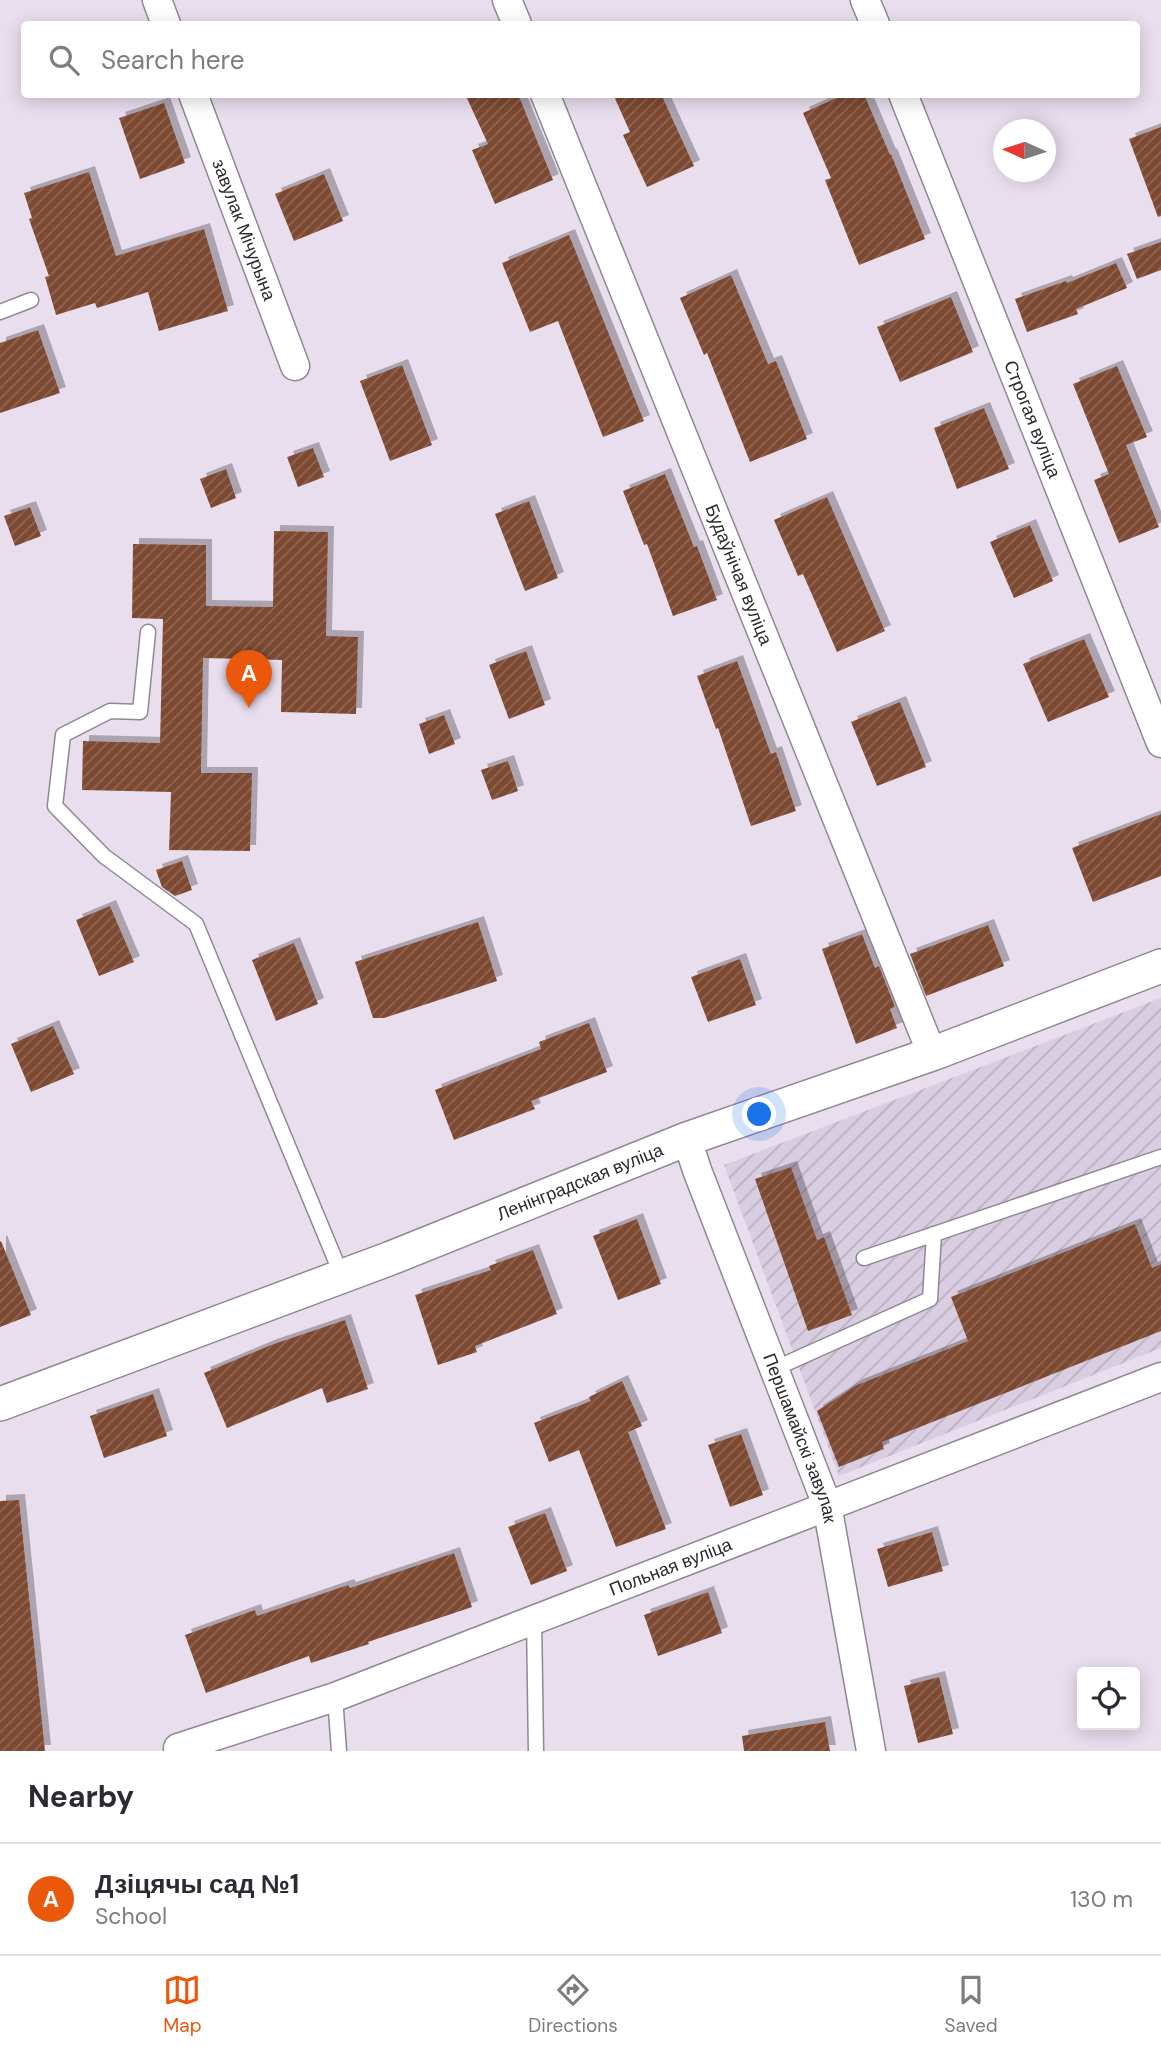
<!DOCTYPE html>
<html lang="en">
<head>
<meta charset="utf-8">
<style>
  :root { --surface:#fff; --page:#f2f2f3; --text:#2b2b33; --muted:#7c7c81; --line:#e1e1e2; --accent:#ea580c }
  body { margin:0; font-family:"DM Sans",sans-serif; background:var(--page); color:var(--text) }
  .controls { position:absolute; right:21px; bottom:21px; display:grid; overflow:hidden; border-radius:7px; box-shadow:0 4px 18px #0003 }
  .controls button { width:63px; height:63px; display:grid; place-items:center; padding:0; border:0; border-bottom:2px solid var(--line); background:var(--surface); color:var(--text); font:35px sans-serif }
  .compass { position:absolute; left:993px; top:119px; width:63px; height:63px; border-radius:50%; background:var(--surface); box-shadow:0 4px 18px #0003; rotate:273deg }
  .you { position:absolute; left:760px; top:1115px; width:24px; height:24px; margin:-18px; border:5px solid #fff; border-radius:50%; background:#1a73e8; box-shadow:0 0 0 10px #1a73e833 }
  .badge { display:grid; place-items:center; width:46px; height:46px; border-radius:50%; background:var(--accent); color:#fff; font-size:23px; font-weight:700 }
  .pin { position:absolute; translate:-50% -58px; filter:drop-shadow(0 2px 4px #0008) }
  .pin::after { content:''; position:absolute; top:37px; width:24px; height:21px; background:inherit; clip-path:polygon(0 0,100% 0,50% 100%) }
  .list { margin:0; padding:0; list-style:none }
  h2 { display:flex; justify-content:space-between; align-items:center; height:91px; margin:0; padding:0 28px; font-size:30px }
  h2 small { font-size:23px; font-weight:400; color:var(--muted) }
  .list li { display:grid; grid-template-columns:46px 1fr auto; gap:21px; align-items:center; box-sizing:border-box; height:112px; padding:0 28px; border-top:2px solid var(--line) }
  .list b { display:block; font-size:26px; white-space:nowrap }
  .list p { margin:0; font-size:23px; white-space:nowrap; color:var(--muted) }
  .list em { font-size:23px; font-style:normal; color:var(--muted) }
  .icon { flex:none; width:38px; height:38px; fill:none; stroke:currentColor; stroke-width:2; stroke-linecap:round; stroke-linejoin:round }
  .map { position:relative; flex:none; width:1161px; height:1751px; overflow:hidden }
  .search { position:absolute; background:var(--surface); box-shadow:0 4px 18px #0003; left:21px; right:21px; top:21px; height:77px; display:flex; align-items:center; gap:18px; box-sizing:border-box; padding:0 24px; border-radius:7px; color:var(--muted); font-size:26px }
  .sheet { height:203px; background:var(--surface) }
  nav { display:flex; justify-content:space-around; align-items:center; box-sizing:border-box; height:98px; border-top:2px solid var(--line); background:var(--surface); font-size:19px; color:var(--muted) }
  nav a { display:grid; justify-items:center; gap:4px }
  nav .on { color:var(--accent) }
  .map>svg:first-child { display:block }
  .industrial { fill:url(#industrial-furrows) }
  .building { fill:url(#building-hatch); filter:url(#shadow) }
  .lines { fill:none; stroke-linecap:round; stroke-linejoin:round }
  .service-casing { stroke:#908695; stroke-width:17 }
  .minor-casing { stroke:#908695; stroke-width:31 }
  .tertiary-casing { stroke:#908695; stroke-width:36 }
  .service { stroke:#fff; stroke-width:14 }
  .minor { stroke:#fff; stroke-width:28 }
  .tertiary { stroke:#fff; stroke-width:33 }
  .labels { text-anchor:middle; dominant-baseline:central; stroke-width:7; stroke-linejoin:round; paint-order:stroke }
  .street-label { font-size:18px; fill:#2c282e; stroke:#e9deee }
</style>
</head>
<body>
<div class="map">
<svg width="1161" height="1751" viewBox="0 0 1161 1751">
  <defs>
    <pattern id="industrial-furrows" width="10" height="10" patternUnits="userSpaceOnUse" patternTransform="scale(1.75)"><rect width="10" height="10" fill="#d9cde1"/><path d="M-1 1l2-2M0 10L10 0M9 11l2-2" fill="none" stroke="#bab0c1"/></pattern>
    <pattern id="building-hatch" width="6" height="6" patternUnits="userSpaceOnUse" patternTransform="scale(1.75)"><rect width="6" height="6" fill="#7e4a30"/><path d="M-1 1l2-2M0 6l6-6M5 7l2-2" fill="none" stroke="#8e6754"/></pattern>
    <filter id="shadow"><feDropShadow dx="6" dy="-6" stdDeviation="0" flood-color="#0004"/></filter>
  </defs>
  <rect width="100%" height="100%" fill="#e9deee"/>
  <path class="industrial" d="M1161,998V1348L839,1476L724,1165Z"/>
  <g class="building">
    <path d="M465,94H518L553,180L495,204L472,150L488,144Z"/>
    <path d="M613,94H661L694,166L647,187L623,135L630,132Z"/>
    <path d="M845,94H864L890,155L891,154L925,239L859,265L825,180L831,178L803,113Z"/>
    <path d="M164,103L185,163L140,179L119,118Z"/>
    <path d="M1161,127V216L1158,217L1129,139Z"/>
    <path d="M89,172L116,256L204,229L228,311L159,331L148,292L97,308L95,303L56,315L45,277L49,276L29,219L32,218L24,193Z"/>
    <path d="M324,174L343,221L294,241L275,194Z"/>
    <path d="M569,235L644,421L603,437L558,321L530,332L502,263Z"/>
    <path d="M1161,242V270L1137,279L1127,254Z"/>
    <path d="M1116,263L1127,288L1076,309L1078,314L1027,332L1015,299L1066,281L1067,283Z"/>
    <path d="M731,275L768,364L776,361L807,439L750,462L707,353L704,355L680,298Z"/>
    <path d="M951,297L973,352L900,382L877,327Z"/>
    <path d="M38,330L60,393L0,413V343Z"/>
    <path d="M402,365L432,445L390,461L360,381Z"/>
    <path d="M1117,366L1147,437L1126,445L1159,527L1119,543L1094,480L1109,474L1073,384Z"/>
    <path d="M984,408L1009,469L957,489L934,428Z"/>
    <path d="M313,448L324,477L298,487L287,457Z"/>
    <path d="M226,469L236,498L211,508L200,479Z"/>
    <path d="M665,474L694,547L697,546L717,600L673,616L647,544L644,545L623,491Z"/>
    <path d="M827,497L885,631L837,652L803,574L798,576L774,520Z"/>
    <path d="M529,501L558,578L525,591L495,514Z"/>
    <path d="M30,507L41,536L15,546L4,516Z"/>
    <path d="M1030,525L1053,581L1014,598L990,542Z"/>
    <path d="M274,531L328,532L326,636L358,637L356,714L281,712L282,660L203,658L201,773H252L250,851L169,850L171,792L82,790L83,741L160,743L163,619L132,618L133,544L206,545V606L273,607Z"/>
    <path d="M1084,639L1109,697L1048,722L1023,664Z"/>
    <path d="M526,651L545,705L509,719L489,665Z"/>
    <path d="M737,661L771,754L776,752L796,811L751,826L718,728L716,729L697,676Z"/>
    <path d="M900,702L926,767L877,786L851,722Z"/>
    <path d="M444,715L455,744L429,754L419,724Z"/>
    <path d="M508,761L518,791L492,800L481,770Z"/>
    <path d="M1161,814V876L1093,902L1072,848Z"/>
    <path d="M182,861L192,890L175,896L162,887L156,870Z"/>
    <path d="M110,906L134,962L99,976L76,920Z"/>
    <path d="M478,922L497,981L384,1018H373L355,962Z"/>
    <path d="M988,925L1004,966L926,996L910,954Z"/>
    <path d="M862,934L875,968L879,966L895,1007L890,1009L897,1028L856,1044L822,949Z"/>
    <path d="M294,943L318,1004L276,1021L252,960Z"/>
    <path d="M740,959L756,1005L708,1022L691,977Z"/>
    <path d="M589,1023L607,1072L531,1101L535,1109L454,1140L435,1090L541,1049L539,1042Z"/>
    <path d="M53,1026L74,1074L31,1092L11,1044Z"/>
    <path d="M791,1167L817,1240L824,1237L852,1315L808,1331L755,1179Z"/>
    <path d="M637,1219L661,1284L618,1300L593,1236Z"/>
    <path d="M1135,1224L1152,1268L1161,1264V1331L882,1442L884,1449L839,1467L817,1411L857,1385L968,1341L951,1297Z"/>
    <path d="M1,1241L31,1315L0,1327V1242Z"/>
    <path d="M533,1250L557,1314L475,1346L477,1352L438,1365L415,1295L491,1270L489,1266Z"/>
    <path d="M345,1320L368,1389L327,1403L322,1388L227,1428L204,1373L271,1345Z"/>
    <path d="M622,1381L642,1426L628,1432L666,1529L616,1547L579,1450L549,1462L534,1423L591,1401L589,1397Z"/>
    <path d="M153,1394L167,1436L104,1458L90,1416Z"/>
    <path d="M741,1434L763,1495L730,1507L708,1445Z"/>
    <path d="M19,1500L45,1751H0V1501Z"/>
    <path d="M545,1513L567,1571L531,1585L508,1527Z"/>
    <path d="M932,1532L943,1571L888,1587L877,1549Z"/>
    <path d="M454,1553L472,1607L368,1642L369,1644L311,1663L309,1656L206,1693L185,1635L255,1610L257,1616L348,1585L350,1588Z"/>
    <path d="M708,1592L722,1633L658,1656L644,1615Z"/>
    <path d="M939,1677L953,1734L918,1743L904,1686Z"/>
    <path d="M825,1722L830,1751H744L742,1736Z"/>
  </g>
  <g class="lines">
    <g class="service-casing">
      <g id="service">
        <path d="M0,312L31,300"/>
        <path d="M148,632L140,712L110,711L63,735L55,806L104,856L196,924L342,1276"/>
        <path d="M864,1258L1161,1157"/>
        <path d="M774,1369L930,1299L934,1234"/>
        <path d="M534,1618L536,1751"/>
        <path d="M335,1697L339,1751"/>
      </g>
    </g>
    <g class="minor-casing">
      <g id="minor">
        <path d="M157,0L166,24"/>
        <path d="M507,0L517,24"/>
        <path d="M865,0L875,24"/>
        <path id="s1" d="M193,94L295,366"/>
        <path id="s2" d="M545,94L932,1054"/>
        <path id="s3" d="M903,94L1161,743"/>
        <path id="s4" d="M687,1139L697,1170L827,1505L871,1751"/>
        <path id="s5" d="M178,1748L335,1697L1161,1377"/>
      </g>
    </g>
    <g class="tertiary-casing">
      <g id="tertiary">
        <path id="s6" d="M0,1404L391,1258L687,1139L932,1054L1161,966"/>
      </g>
    </g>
    <use href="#service" class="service"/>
    <use href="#minor" class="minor"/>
    <use href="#tertiary" class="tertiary"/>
  </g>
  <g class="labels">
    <g class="street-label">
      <text stroke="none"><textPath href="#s1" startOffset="145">завулак Мічурына</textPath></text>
      <text stroke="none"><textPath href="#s3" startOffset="350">Строгая вуліца</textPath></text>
      <text stroke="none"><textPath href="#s2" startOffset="518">Будаўнічая вуліца</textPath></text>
      <text stroke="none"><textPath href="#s6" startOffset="621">Ленінградская вуліца</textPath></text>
      <text stroke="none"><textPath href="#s4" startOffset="320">Першамайскі завулак</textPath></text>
      <text stroke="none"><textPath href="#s5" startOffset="525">Польная вуліца</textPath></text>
    </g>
  </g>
</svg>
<div class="controls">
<button><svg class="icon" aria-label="locate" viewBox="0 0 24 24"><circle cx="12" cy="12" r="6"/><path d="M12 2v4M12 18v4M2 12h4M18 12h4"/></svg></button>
</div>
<svg class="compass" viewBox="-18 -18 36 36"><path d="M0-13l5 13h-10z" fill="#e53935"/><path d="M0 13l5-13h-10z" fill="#7c7c81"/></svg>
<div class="you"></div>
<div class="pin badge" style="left:249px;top:708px">A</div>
<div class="search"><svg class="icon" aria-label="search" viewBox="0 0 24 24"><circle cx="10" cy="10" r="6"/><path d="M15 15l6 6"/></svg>Search here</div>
</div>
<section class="sheet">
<h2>Nearby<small></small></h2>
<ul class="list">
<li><span class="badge">A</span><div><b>Дзіцячы сад №1</b><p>School</p></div><em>130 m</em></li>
</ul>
</section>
<nav>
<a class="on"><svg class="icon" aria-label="map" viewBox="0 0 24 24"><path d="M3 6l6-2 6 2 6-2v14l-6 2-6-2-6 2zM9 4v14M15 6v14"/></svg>Map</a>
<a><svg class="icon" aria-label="directions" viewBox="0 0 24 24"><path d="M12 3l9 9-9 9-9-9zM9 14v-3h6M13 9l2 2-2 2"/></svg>Directions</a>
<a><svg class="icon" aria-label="saved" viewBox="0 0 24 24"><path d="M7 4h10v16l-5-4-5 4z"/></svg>Saved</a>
</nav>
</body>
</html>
